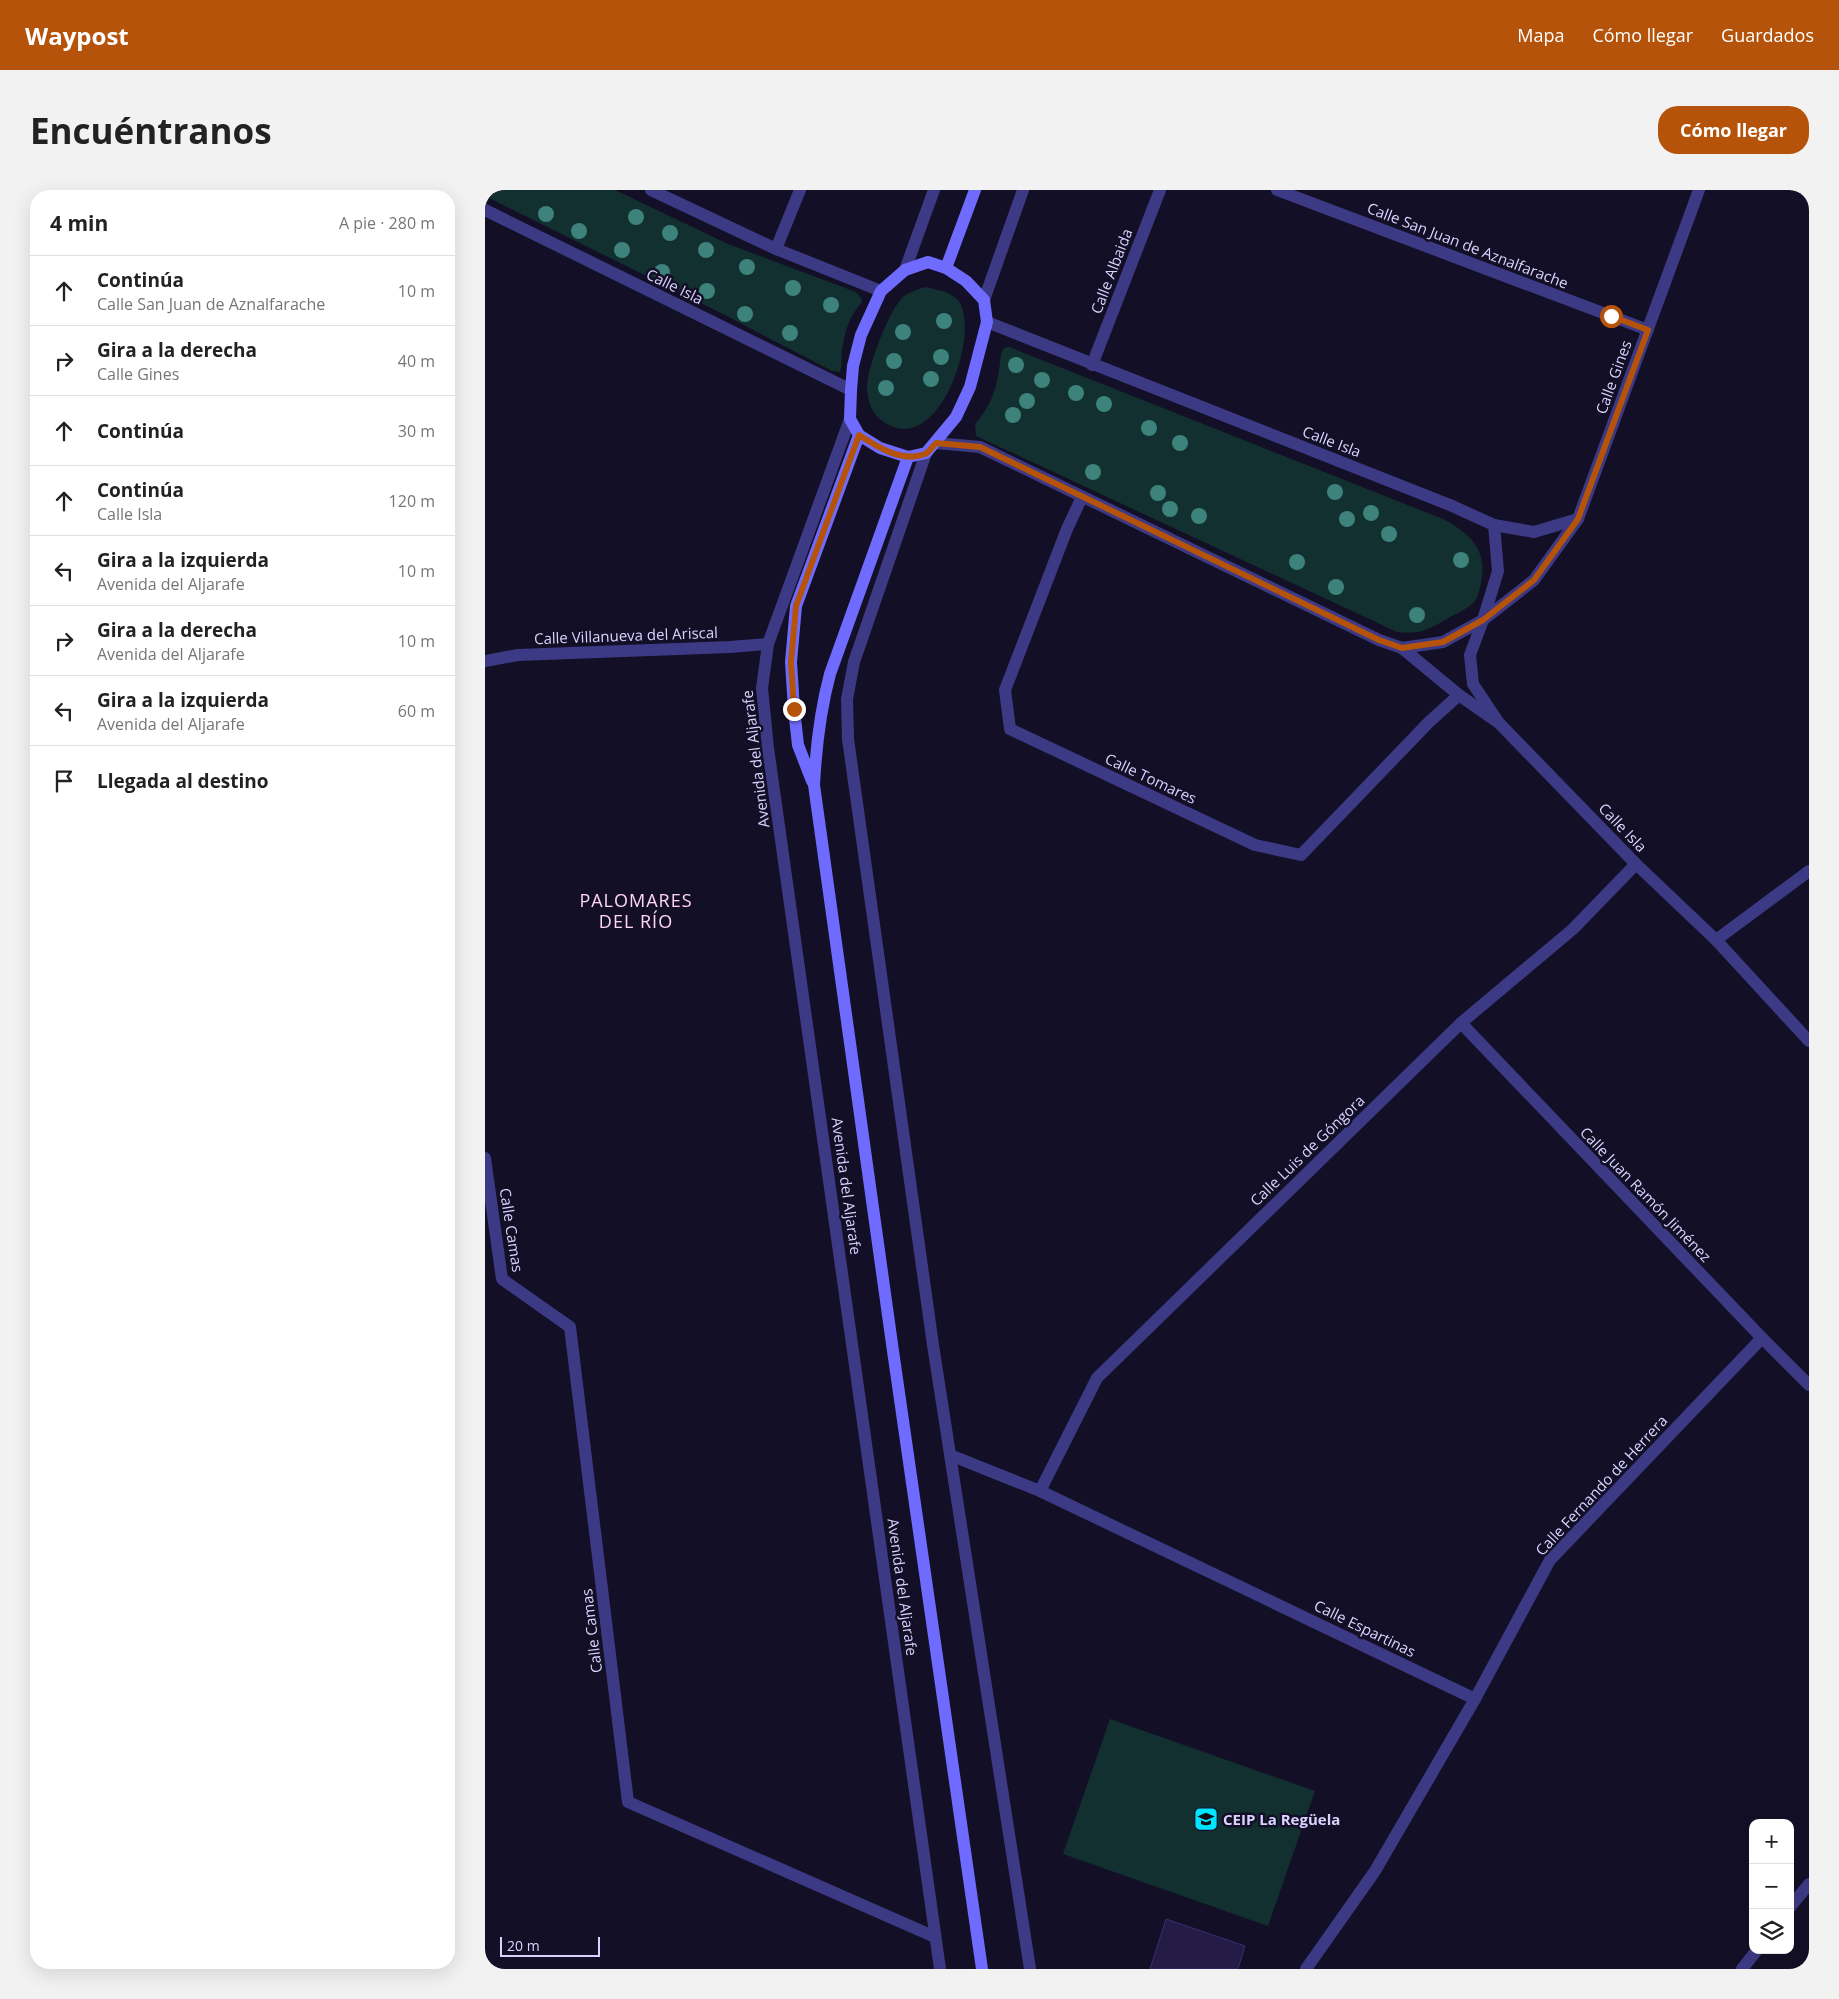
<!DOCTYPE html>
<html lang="es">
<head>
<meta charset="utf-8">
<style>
  :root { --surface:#fff; --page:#f2f2f2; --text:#222; --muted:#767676; --line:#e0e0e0; --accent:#b45309 }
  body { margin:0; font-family:"Open Sans",sans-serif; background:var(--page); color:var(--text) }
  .controls { position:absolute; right:15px; bottom:15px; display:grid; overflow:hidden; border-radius:10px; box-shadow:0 5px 20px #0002 }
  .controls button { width:45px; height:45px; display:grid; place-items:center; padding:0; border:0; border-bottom:1px solid var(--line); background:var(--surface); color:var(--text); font:25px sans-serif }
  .scale { position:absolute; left:15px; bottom:12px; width:100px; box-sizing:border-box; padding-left:5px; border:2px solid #d9d4ff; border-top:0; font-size:14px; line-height:18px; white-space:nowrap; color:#d9d4ff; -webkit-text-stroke:4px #130f26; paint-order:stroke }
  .stop { position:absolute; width:15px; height:15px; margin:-11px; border:4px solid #b45309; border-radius:50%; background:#fff }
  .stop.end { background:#b45309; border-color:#fff; box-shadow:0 1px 5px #0008 }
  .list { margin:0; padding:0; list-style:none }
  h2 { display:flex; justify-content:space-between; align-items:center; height:65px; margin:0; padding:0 20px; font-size:21px }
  h2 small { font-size:16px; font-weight:400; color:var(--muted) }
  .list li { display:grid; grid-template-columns:32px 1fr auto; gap:15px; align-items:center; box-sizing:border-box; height:70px; padding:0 20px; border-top:1px solid var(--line) }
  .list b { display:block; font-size:19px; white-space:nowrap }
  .list p { margin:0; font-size:16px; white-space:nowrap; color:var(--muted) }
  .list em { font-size:16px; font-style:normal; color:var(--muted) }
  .icon { flex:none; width:28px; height:28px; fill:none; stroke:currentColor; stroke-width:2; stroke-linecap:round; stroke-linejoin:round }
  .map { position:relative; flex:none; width:1324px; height:1779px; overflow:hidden; border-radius:20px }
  header { display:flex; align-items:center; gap:30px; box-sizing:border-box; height:70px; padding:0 25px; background:var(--accent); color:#fff }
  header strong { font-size:24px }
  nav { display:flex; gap:28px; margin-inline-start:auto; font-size:18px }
  .intro { display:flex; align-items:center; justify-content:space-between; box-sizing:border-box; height:120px; padding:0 30px }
  h1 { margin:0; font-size:35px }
  .button { padding:12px 22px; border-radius:20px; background:var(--accent); color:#fff; font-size:18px; font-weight:700 }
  main { display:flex; gap:30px; padding:0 30px }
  aside { flex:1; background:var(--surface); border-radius:20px; box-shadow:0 5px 20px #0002 }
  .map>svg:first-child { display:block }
  .green { fill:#12302f }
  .building { fill:#241b47; stroke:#3b2d73 }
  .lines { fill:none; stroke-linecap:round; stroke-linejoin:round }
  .lane { stroke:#3d3a85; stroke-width:12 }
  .street { stroke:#3d3a85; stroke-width:12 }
  .secondary { stroke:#6f6bff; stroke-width:12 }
  .tree { fill:#3d827b }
  .route { stroke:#b45309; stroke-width:6 }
  .labels { text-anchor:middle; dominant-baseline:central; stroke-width:5; stroke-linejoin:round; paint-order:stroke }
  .street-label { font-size:15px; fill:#d9d4ff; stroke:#130f26 }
  .poi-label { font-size:15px; font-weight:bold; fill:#d9d4ff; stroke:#130f26; text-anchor:start }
  .quarter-label { font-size:18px; letter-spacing:1px; fill:#ffd6f0; stroke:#130f26 }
</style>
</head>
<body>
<header>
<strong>Waypost</strong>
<nav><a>Mapa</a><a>Cómo llegar</a><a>Guardados</a></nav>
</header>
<div class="intro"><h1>Encuéntranos</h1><a class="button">Cómo llegar</a></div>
<main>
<aside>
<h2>4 min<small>A pie · 280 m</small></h2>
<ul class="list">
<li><svg class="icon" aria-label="ahead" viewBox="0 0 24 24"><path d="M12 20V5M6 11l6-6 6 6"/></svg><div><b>Continúa</b><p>Calle San Juan de Aznalfarache</p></div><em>10 m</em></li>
<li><svg class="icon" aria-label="right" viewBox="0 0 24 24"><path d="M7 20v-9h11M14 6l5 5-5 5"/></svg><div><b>Gira a la derecha</b><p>Calle Gines</p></div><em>40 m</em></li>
<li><svg class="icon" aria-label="ahead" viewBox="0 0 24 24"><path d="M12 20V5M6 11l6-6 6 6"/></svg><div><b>Continúa</b></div><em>30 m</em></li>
<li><svg class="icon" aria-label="ahead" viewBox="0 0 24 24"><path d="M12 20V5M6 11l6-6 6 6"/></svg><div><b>Continúa</b><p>Calle Isla</p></div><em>120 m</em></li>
<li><svg class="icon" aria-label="left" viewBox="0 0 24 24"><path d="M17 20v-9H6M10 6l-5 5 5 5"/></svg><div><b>Gira a la izquierda</b><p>Avenida del Aljarafe</p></div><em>10 m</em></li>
<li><svg class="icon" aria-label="right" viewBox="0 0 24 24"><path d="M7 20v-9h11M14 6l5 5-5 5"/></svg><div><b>Gira a la derecha</b><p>Avenida del Aljarafe</p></div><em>10 m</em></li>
<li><svg class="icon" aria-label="left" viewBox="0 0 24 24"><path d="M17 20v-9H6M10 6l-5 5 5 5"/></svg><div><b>Gira a la izquierda</b><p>Avenida del Aljarafe</p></div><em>60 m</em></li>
<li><svg class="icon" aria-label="arrive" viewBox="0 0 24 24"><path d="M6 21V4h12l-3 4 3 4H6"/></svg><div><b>Llegada al destino</b></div></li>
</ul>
</aside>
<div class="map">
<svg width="1324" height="1779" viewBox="0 0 1324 1779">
  <rect width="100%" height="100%" fill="#130f26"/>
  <g class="green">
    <path d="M0,0H130L243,54L371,102L376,108L377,112C364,126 359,143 357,162C356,169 357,175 355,182L347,181L232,121L0,6Z"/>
    <path d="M440,97C453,100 470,102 476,115C493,154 450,272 396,230C387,223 383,212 382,200C381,180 404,119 419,106C425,102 434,99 440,97Z"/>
    <path d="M524,157L958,329C984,343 1003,359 996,392C995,398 993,408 988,413C982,419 972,423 965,427C945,439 935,445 912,442L491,246L490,234C504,218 511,202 514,180C516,172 514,165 519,158Z"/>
    <path d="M625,1529L830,1601L783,1736L578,1664Z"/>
  </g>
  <path class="building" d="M681,1729L760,1756L753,1779H665Z"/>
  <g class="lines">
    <g class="lane">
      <path d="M420,80L449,0"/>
      <path d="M499,110L538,0"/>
      <path d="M365,229L283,454L277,498L283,558L455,1779"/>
      <path d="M441,263L369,472L362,509L363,549L448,1155L545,1779"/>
    </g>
    <g class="street">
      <path d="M166,0L291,59L396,101"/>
      <path d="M792,0L1163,140"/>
      <path d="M0,20L366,200"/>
      <path d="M291,59L315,0"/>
      <path d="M607,175L675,0"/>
      <path d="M451,253L495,257L894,450L917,458L958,452L998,430L1013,381L1009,335L965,315L502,132"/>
      <path d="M597,307L582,339L520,500L525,539L770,655L816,665L944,532L974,505"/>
      <path d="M1009,335L1049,342L1093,329"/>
      <path d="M917,458L974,505L1014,533L1151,674L1231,750L1324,851"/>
      <path d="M0,471L33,465L245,457L283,454"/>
      <path d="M1014,533L988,494L985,465L998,430L1049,390L1093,329L1214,0"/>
      <path d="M1231,750L1324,681"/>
      <path d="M976,833L1277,1148L1324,1195"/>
      <path d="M0,968L17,1089L85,1137L143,1612L450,1747"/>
      <path d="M465,1265L555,1301L990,1509"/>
      <path d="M555,1301L612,1188L976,833L1088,739L1151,674"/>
      <path d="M1305,1717L1324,1694"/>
      <path d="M821,1779L890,1681L990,1509L1065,1370L1277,1148"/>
      <path d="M1257,1779L1272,1760"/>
    </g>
    <g class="secondary">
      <path d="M443,72L461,78L481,91L499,110L502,132L485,197L471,227L441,263L423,267L395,258L374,245L365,229L366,200L368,176L376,145L396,101L420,80Z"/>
      <path d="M461,78L490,0"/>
      <path d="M423,267L345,484C335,521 331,557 329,595L408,1161L497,1779"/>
      <path d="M327,591L313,555L309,519L306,472L311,416L374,245"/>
    </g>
  </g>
  <g class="tree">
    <circle cx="61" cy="24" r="8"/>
    <circle cx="151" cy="27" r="8"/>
    <circle cx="94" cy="41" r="8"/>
    <circle cx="185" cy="43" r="8"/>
    <circle cx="137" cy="60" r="8"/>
    <circle cx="221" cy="60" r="8"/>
    <circle cx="262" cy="77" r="8"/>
    <circle cx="177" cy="82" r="8"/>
    <circle cx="308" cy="98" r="8"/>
    <circle cx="222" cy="101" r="8"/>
    <circle cx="346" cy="115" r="8"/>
    <circle cx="260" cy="124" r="8"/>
    <circle cx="459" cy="131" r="8"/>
    <circle cx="418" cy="142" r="8"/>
    <circle cx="305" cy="143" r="8"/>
    <circle cx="456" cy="167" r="8"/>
    <circle cx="409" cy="171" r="8"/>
    <circle cx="531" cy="175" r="8"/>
    <circle cx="446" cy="189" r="8"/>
    <circle cx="557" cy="190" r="8"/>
    <circle cx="401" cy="198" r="8"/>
    <circle cx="591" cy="203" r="8"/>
    <circle cx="542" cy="211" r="8"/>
    <circle cx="619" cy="214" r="8"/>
    <circle cx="528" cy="225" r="8"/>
    <circle cx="664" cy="238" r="8"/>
    <circle cx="695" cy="253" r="8"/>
    <circle cx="608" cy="282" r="8"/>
    <circle cx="850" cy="302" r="8"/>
    <circle cx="673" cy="303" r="8"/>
    <circle cx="685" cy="319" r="8"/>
    <circle cx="886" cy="323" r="8"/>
    <circle cx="714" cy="326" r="8"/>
    <circle cx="862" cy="329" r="8"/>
    <circle cx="904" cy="344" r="8"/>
    <circle cx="976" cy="370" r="8"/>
    <circle cx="812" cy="372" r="8"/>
    <circle cx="851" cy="397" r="8"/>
    <circle cx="932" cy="425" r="8"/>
  </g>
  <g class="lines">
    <path class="route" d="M309,519L306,472L311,416L374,245C392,257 418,273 440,264C444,262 448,256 451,253L495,257L894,450L917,458L958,452L998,430L1049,390L1093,329L1163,140L1126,126"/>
  </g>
  <defs>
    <g id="school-square" transform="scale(1.25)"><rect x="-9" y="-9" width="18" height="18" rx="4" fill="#00e5ff" stroke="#130f26"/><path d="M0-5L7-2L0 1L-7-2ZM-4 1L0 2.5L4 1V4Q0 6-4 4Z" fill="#111"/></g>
  </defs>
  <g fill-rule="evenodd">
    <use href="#school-square" x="721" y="1629"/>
  </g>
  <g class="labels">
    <g class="street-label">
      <text transform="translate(983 55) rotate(21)">Calle San Juan de Aznalfarache</text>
      <text transform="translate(626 81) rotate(-69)">Calle Albaida</text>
      <text transform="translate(190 96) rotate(26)">Calle Isla</text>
      <text transform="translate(1128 187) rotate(-70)">Calle Gines</text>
      <text transform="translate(847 251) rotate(21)">Calle Isla</text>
      <text transform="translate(141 445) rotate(-2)">Calle Villanueva del Ariscal</text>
      <text transform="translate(270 569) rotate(-97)">Avenida del Aljarafe</text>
      <text transform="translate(666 588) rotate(25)">Calle Tomares</text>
      <text transform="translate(1138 637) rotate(46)">Calle Isla</text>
      <text transform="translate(822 960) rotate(-44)">Calle Luis de Góngora</text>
      <text transform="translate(362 996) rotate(82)">Avenida del Aljarafe</text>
      <text transform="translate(1161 1004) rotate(46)">Calle Juan Ramón Jiménez</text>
      <text transform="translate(27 1040) rotate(81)">Calle Camas</text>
      <text transform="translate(1116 1295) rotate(-47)">Calle Fernando de Herrera</text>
      <text transform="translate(418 1397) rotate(82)">Avenida del Aljarafe</text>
      <text transform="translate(880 1438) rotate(26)">Calle Espartinas</text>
      <text transform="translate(106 1441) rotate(-97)">Calle Camas</text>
    </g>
    <g class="poi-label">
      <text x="738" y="1629">CEIP La Regüela</text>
    </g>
    <g class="quarter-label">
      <text x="151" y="710">PALOMARES<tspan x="151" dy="21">DEL RÍO</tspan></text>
    </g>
  </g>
</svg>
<div class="controls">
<button>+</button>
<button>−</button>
<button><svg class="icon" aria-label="layers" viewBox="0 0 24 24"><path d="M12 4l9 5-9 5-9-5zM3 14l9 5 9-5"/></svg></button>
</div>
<div class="scale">20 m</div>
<div class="stop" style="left:1126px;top:126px"></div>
<div class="stop end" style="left:309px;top:519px"></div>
</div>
</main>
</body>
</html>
